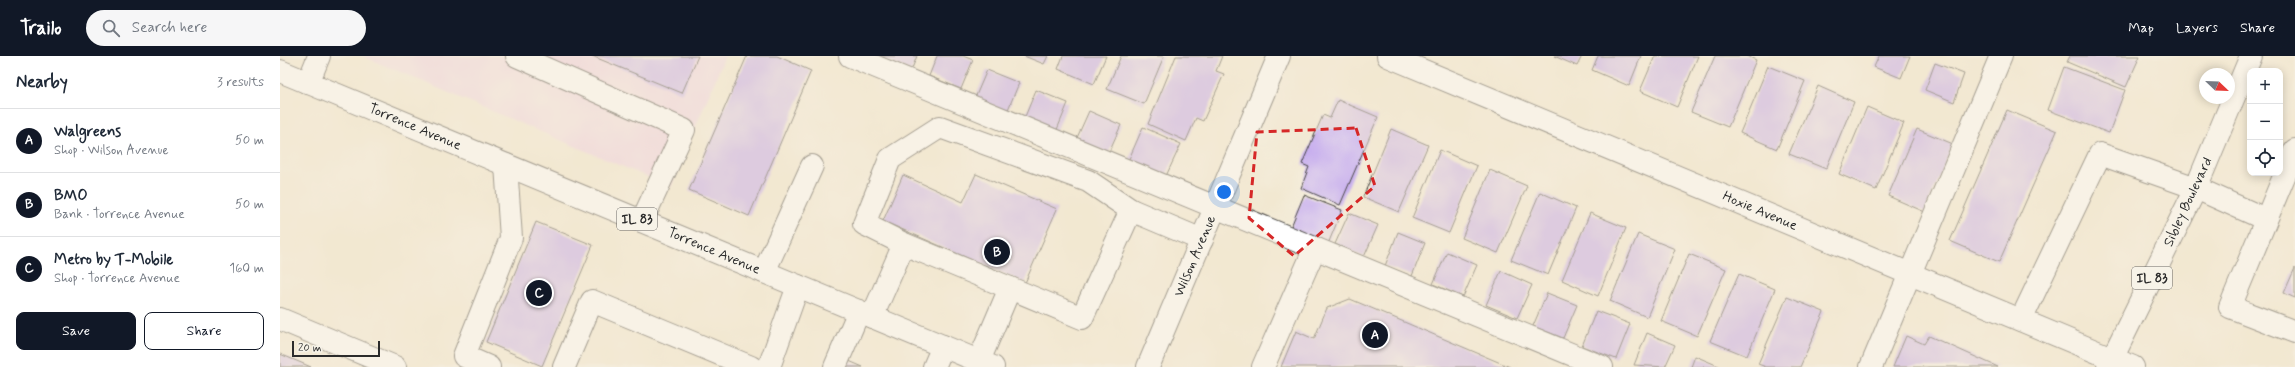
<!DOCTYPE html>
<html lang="en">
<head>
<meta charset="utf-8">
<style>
  :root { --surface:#fff; --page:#f6f6f7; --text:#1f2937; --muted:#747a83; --line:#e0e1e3; --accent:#111827 }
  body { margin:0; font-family:Mynerve,sans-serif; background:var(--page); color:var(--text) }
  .controls { position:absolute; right:12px; top:12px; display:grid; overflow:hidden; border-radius:8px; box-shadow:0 2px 10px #0003 }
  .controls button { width:36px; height:36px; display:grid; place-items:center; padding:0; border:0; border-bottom:1px solid var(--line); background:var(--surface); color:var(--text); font:20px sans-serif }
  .compass { position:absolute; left:1919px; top:12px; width:36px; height:36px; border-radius:50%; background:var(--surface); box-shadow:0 2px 10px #0003; rotate:113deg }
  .scale { position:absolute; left:12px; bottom:10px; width:88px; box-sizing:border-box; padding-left:4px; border:2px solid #2b2b2b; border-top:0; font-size:11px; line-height:14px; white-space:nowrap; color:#2b2b2b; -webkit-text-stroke:3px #f7f3e8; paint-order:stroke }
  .you { position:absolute; left:944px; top:136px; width:14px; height:14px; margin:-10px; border:3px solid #fff; border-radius:50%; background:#1a73e8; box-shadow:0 0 0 6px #1a73e833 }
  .badge { display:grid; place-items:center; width:26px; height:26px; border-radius:50%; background:var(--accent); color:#fff; font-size:13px; font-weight:700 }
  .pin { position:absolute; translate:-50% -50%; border:2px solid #fff; box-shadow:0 1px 4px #0006 }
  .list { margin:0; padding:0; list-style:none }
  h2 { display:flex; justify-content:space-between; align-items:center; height:52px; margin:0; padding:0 16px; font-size:17px }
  h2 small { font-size:13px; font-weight:400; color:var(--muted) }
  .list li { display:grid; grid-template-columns:26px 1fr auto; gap:12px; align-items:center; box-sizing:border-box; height:64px; padding:0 16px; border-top:1px solid var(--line) }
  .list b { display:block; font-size:15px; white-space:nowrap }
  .list p { margin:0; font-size:13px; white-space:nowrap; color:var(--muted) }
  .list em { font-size:13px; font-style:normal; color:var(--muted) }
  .actions { display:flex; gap:8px; padding:12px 16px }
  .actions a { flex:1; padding:9px 0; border:1px solid var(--accent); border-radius:8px; text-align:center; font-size:14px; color:var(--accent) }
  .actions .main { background:var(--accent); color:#fff }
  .icon { flex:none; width:22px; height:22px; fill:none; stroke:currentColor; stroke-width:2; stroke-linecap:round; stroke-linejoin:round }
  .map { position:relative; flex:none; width:2015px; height:311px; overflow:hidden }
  header { display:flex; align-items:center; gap:24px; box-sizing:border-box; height:56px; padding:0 20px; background:var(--accent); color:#fff }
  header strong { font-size:19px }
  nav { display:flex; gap:22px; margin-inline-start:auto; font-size:14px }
  .search { width:280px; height:36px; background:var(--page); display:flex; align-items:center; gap:10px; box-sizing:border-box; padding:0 14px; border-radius:22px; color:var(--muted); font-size:15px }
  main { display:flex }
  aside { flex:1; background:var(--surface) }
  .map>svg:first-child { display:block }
  .built { fill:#f0d0e5 }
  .building { fill:#c3a8ef }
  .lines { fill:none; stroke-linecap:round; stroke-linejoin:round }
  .minor-casing { stroke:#494744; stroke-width:24 }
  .major-casing { stroke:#494744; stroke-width:24 }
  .minor { stroke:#fff; stroke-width:22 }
  .major { stroke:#fff; stroke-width:22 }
  .marked { fill:none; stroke:#d62828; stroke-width:3; stroke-dasharray:8 5; stroke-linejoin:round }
  .labels { text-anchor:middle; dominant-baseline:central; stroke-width:3.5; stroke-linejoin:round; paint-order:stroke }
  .shield { fill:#f7f3e8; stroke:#686764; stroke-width:1 }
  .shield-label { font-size:13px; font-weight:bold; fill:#2b2b2b }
  .street-label { font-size:14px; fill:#2b2b2b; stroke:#f7f3e8 }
</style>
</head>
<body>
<header>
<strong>Trailo</strong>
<div class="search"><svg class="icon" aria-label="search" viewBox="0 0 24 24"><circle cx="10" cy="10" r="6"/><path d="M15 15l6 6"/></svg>Search here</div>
<nav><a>Map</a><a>Layers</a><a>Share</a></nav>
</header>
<main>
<aside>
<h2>Nearby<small>3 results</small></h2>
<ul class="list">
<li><span class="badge">A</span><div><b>Walgreens</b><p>Shop · Wilson Avenue</p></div><em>50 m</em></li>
<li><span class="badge">B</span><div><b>BMO</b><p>Bank · Torrence Avenue</p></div><em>50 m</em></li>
<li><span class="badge">C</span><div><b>Metro by T-Mobile</b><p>Shop · Torrence Avenue</p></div><em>160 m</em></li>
</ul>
<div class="actions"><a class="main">Save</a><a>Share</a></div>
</aside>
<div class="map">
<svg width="2015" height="311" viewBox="0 0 2015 311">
  <rect width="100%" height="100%" fill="#f7f3e8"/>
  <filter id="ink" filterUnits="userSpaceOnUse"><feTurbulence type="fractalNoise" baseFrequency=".025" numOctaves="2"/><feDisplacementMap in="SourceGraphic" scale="8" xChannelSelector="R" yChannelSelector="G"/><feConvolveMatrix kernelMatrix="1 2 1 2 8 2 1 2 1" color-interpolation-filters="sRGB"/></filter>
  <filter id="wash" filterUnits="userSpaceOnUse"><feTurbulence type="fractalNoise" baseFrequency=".012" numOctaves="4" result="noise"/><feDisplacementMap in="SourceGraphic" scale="16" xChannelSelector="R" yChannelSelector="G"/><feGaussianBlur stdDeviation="0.9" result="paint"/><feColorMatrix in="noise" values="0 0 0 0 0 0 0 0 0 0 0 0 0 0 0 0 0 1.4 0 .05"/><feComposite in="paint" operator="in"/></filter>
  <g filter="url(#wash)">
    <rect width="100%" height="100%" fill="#f2e8d1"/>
    <path class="built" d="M82,0H445L391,131Z"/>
    <g id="blocks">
      <g class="building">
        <path d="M312,0H418L402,37Z"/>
        <path d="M467,0H497L531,15L469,160L409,134Z"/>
        <path d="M596,0H637L631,15Z"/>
        <path d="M657,0H683L693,4L681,33L649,20Z"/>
        <path d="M744,0H768L764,8Z"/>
        <path d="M783,0H826L814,28L778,13Z"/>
        <path d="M841,0H884L864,48L827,33Z"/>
        <path d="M896,0H942L936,15L944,18L923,65L916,62L906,85L868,68Z"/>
        <path d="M1274,0H1302L1297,10Z"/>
        <path d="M1318,0H1361L1349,30L1312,14Z"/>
        <path d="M1375,0H1418L1397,51L1360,35Z"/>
        <path d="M1435,0H1467L1476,4L1448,71L1411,56Z"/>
        <path d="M1599,0H1630L1621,22L1594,11Z"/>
        <path d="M1790,0H1860L1846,31L1787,6Z"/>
        <path d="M1655,7L1684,18L1674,46L1645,34Z"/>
        <path d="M1488,10L1525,25L1497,93L1460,77Z"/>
        <path d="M1784,11L1845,34L1829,77L1768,54Z"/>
        <path d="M707,14L739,27L727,56L695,42Z"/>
        <path d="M1538,30L1574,46L1546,113L1509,98Z"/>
        <path d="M756,34L788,47L776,76L744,63Z"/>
        <path d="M1058,44L1098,61L1060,149L1021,132L1029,111L1022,108L1043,59L1050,62Z"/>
        <path d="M1587,51L1624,67L1596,134L1559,118Z"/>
        <path d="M1727,54L1777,75L1719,206L1670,185Z"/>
        <path d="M809,55L841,69L828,98L796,84Z"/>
        <path d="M863,71L901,88L886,120L849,103Z"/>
        <path d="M1111,73L1148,89L1119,156L1083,141Z"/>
        <path d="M1637,73L1673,88L1645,156L1608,140Z"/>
        <path d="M1160,94L1197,110L1169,177L1132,162Z"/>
        <path d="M1210,114L1247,130L1218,197L1182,182Z"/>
        <path d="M696,118L777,153L745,227L603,165L623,119L683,146Z"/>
        <path d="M1260,136L1296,152L1268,219L1231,204Z"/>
        <path d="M1024,139L1062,154L1048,188L1010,173Z"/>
        <path d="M1069,157L1098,169L1084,201L1055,188Z"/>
        <path d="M1310,157L1346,172L1318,240L1282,224Z"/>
        <path d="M256,166L313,189L262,310L206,286Z"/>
        <path d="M1118,176L1145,187L1132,220L1105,210Z"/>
        <path d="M1358,178L1395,193L1367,261L1330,245Z"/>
        <path d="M1167,196L1197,209L1183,241L1153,228Z"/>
        <path d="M1409,198L1446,213L1417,280L1381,265Z"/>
        <path d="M2015,212V242L2004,237Z"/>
        <path d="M1221,215L1252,229L1237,262L1206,249Z"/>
        <path d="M1459,218L1495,233L1467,300L1430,285Z"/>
        <path d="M1267,237L1297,249L1283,282L1253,270Z"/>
        <path d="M1507,241L1544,256L1520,311H1486L1478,308Z"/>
        <path d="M1070,243L1230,311H1001L1016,275L1034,283L1047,252Z"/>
        <path d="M1316,255L1350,268L1336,303L1302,290Z"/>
        <path d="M1367,277L1395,289L1385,311L1354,309Z"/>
        <path d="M1626,280L1644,288L1649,280L1718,311H1613Z"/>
        <path d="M0,298L31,311H0Z"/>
        <path d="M1415,300L1441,311H1411Z"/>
        <path d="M569,305L583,311H566Z"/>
      </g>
    </g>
  </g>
  <g filter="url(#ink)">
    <use href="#blocks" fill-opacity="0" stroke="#494744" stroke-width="1"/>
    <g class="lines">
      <g class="minor-casing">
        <g id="minor">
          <path d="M237,0L404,74L362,165"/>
          <path d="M570,0L1322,311"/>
          <path d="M1108,0L1853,311"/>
          <path d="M28,27L39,0"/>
          <path d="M2015,94L1950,251L2015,276"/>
          <path d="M484,216L532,110"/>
          <path d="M730,232L624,188L584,168L610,103L660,71L808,125L851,154"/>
          <path d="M592,261L624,188"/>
          <path d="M0,263L115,311"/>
          <path d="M1741,264L1820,98L1916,132L1985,163"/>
          <path d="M699,305L730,232L802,262L851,154L922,184"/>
          <path d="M209,311L184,300L231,182L226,109"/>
          <path d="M284,311L312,245L471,311"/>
          <path d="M489,311L518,230"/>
          <path d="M555,311L579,255"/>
          <path d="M654,311L663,290"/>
          <path d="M868,311L999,0"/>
          <path d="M983,311L1035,192"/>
          <path d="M1591,311L1721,0"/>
        </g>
      </g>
      <g class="major-casing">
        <g id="major">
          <path d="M0,15L713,311"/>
          <path d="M1828,311L1916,132L1971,0"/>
        </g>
      </g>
      <use href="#minor" class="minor"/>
      <use href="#major" class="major"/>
    </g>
  </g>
  <path d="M0 0H2015V311H0ZM1076,72L1095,130L1014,200L969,162L977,76Z" fill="#f2e8d1" fill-opacity=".55" fill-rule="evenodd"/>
  <path class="marked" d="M1076,72L1095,130L1014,200L969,162L977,76Z"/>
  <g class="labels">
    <g class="shield">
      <rect x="337" y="152" width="40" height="22" rx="3"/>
      <rect x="1852" y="211" width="40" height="22" rx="3"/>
    </g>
    <g class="shield-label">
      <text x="357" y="163">IL 83</text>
      <text x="1872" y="222">IL 83</text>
    </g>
    <g class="street-label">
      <text transform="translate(135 71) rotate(23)">Torrence Avenue</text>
      <text transform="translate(1908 146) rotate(-65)">Sibley Boulevard</text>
      <text transform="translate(1480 155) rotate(23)">Hoxie Avenue</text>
      <text transform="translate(434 195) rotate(23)">Torrence Avenue</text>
      <text transform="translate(915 200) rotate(-67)">Wilson Avenue</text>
    </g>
  </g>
</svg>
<div class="controls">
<button>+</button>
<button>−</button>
<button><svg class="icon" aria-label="locate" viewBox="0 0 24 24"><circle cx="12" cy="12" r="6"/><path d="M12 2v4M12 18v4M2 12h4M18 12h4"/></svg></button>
</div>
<svg class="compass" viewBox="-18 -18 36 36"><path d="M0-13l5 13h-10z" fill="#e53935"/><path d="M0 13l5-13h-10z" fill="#747a83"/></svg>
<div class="scale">20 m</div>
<div class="you"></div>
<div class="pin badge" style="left:1095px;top:279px">A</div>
<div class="pin badge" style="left:717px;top:196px">B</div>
<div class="pin badge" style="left:259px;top:237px">C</div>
</div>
</main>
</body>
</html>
